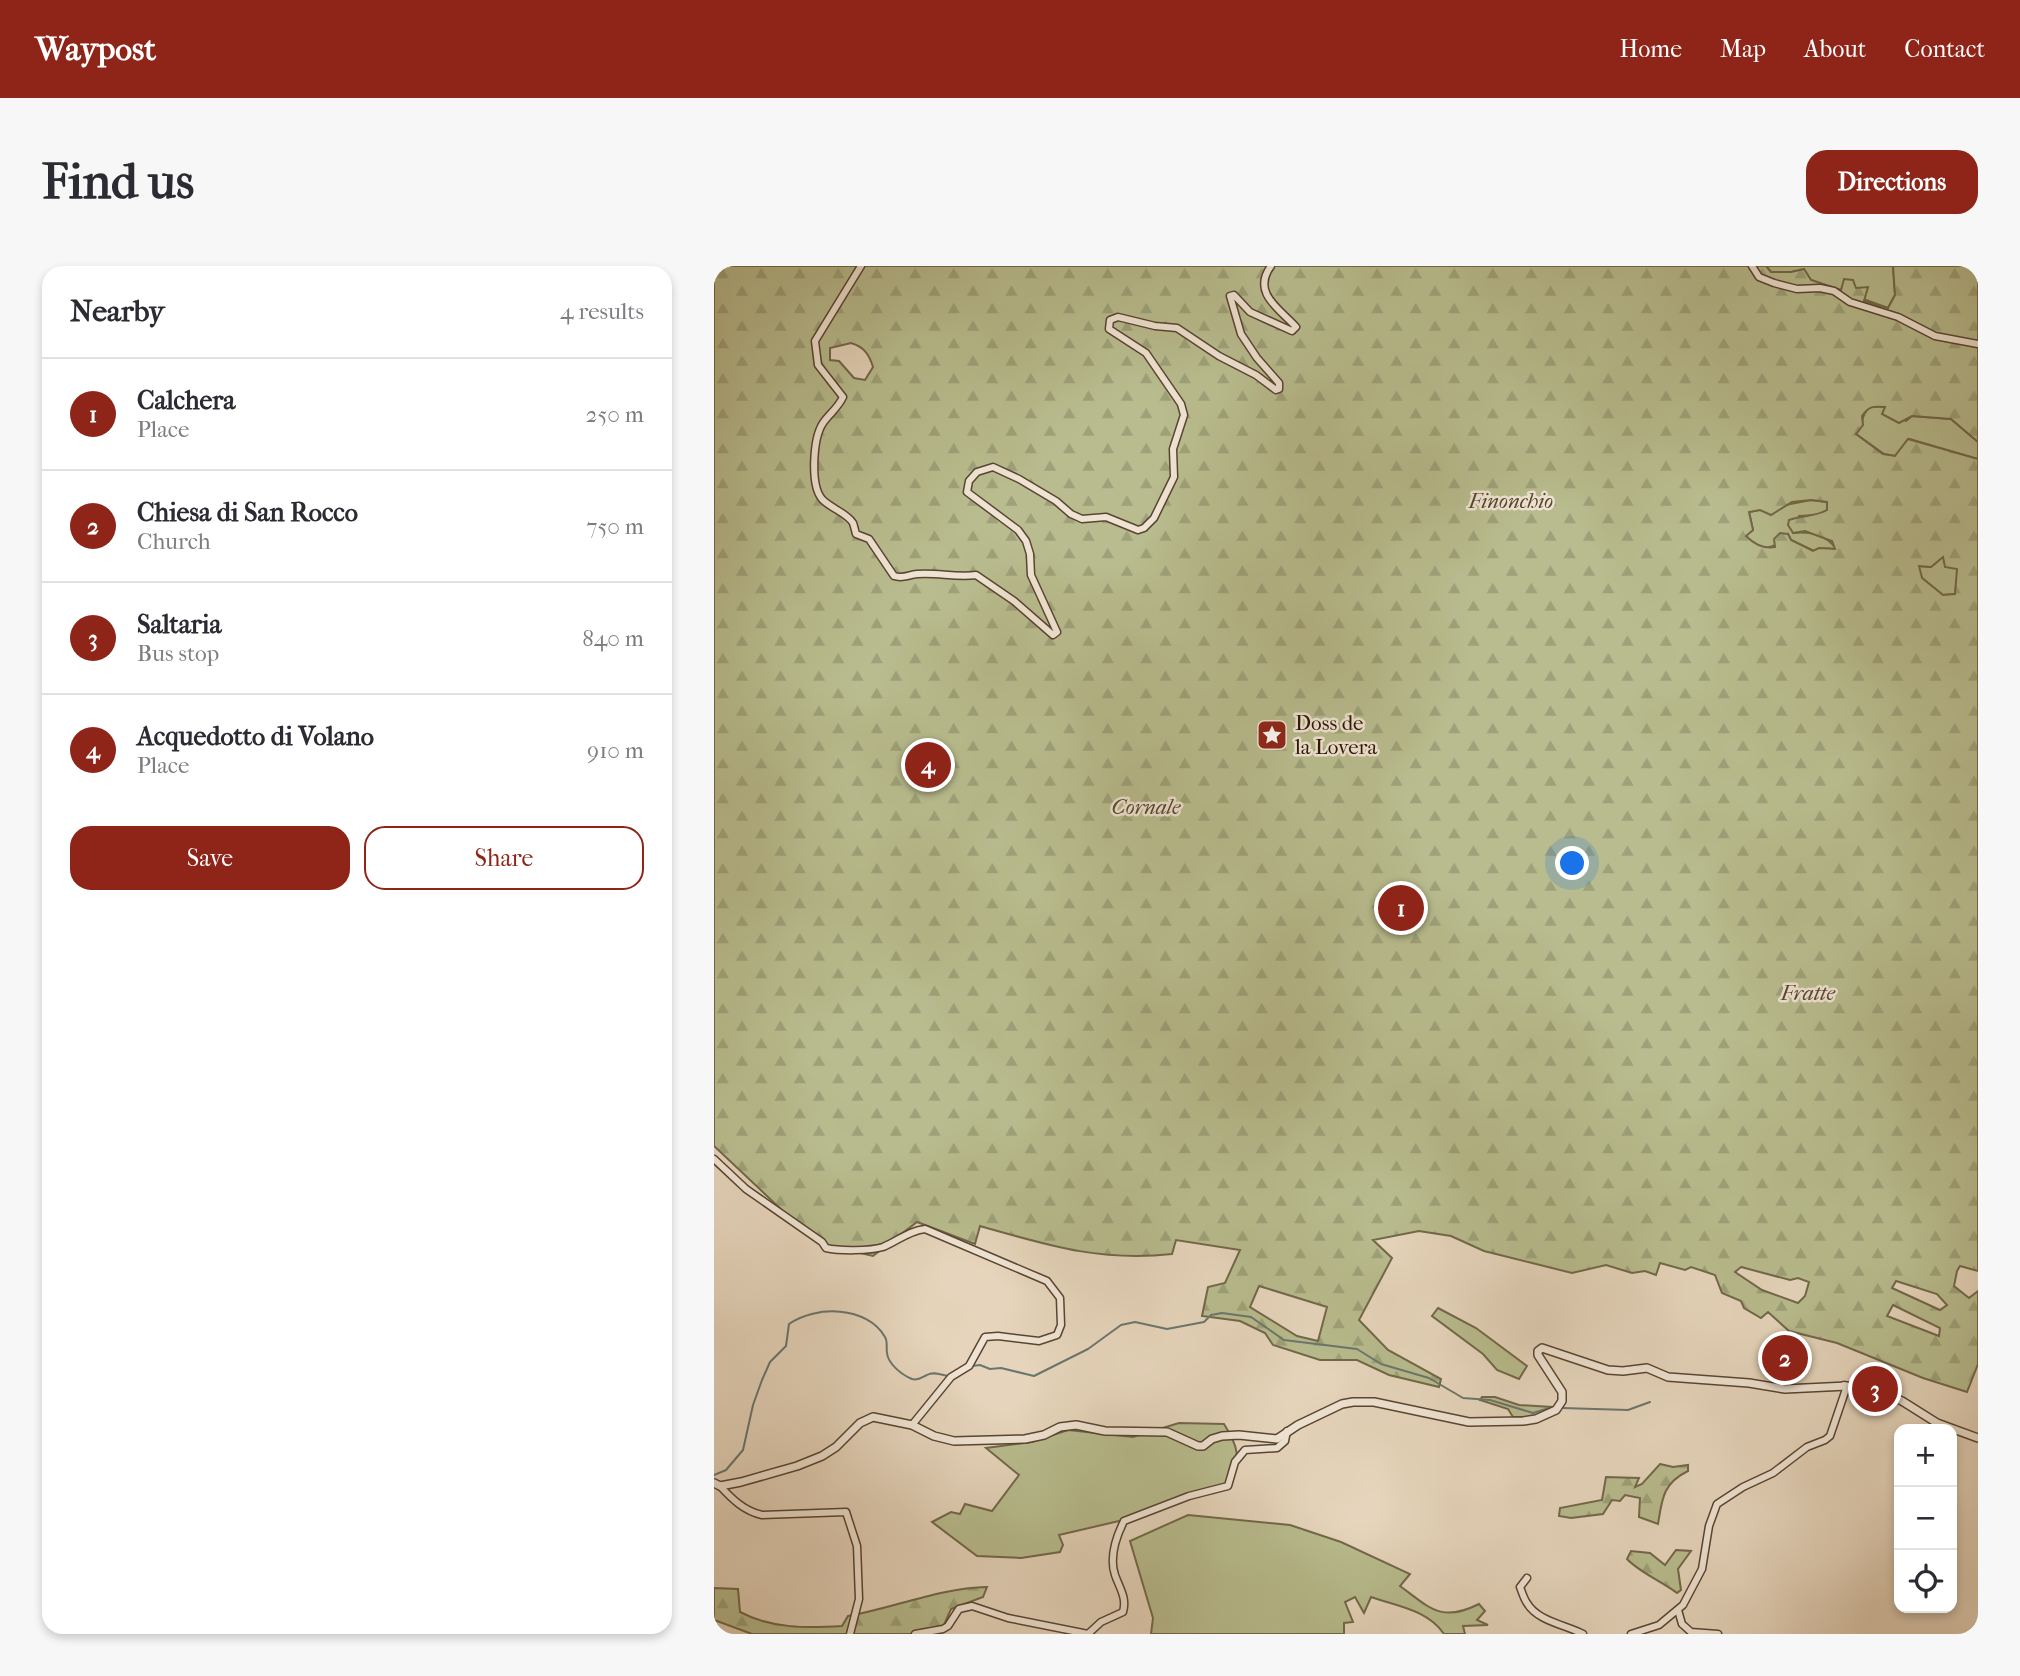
<!DOCTYPE html>
<html lang="en">
<head>
<meta charset="utf-8">
<style>
  :root { --surface:#fff; --page:#f7f7f7; --text:#2b2b33; --muted:#7c7c81; --line:#e1e1e2; --accent:#8f2418 }
  body { margin:0; font-family:"IM FELL French Canon",serif; background:var(--page); color:var(--text) }
  .controls { position:absolute; right:21px; bottom:21px; display:grid; overflow:hidden; border-radius:14px; box-shadow:0 4px 10px #0003 }
  .controls button { width:63px; height:63px; display:grid; place-items:center; padding:0; border:0; border-bottom:2px solid var(--line); background:var(--surface); color:var(--text); font:35px sans-serif }
  .you { position:absolute; left:859px; top:598px; width:24px; height:24px; margin:-18px; border:5px solid #fff; border-radius:50%; background:#1a73e8; box-shadow:0 0 0 10px #1a73e833 }
  .badge { display:grid; place-items:center; width:46px; height:46px; border-radius:50%; background:var(--accent); color:#fff; font-size:23px; font-weight:700 }
  .pin { position:absolute; translate:-50% -50%; border:4px solid #fff; box-shadow:0 2px 7px #0006 }
  .list { margin:0; padding:0; list-style:none }
  h2 { display:flex; justify-content:space-between; align-items:center; height:91px; margin:0; padding:0 28px; font-size:30px }
  h2 small { font-size:23px; font-weight:400; color:var(--muted) }
  .list li { display:grid; grid-template-columns:46px 1fr auto; gap:21px; align-items:center; box-sizing:border-box; height:112px; padding:0 28px; border-top:2px solid var(--line) }
  .list b { display:block; font-size:26px; white-space:nowrap }
  .list p { margin:0; font-size:23px; white-space:nowrap; color:var(--muted) }
  .list em { font-size:23px; font-style:normal; color:var(--muted) }
  .actions { display:flex; gap:14px; padding:21px 28px }
  .actions a { flex:1; padding:16px 0; border:2px solid var(--accent); border-radius:21px; text-align:center; font-size:24px; color:var(--accent) }
  .actions .main { background:var(--accent); color:#fff }
  .icon { flex:none; width:38px; height:38px; fill:none; stroke:currentColor; stroke-width:2; stroke-linecap:round; stroke-linejoin:round }
  .map { position:relative; flex:none; width:1264px; height:1368px; overflow:hidden; border-radius:21px }
  header { display:flex; align-items:center; gap:42px; box-sizing:border-box; height:98px; padding:0 35px; background:var(--accent); color:#fff }
  header strong { font-size:33px }
  nav { display:flex; gap:38px; margin-inline-start:auto; font-size:24px }
  .intro { display:flex; align-items:center; justify-content:space-between; box-sizing:border-box; height:168px; padding:0 42px }
  h1 { margin:0; font-size:49px }
  .button { padding:18px 32px; border-radius:21px; background:var(--accent); color:#fff; font-size:24px; font-weight:700 }
  main { display:flex; gap:42px; padding:0 42px }
  aside { flex:1; background:var(--surface); border-radius:21px; box-shadow:0 4px 10px #0003 }
  .map>svg:first-child { display:block }
  .grass { fill:#b8bc8e; stroke:#726849; stroke-width:2 }
  .forest { fill:url(#forest-firs); stroke:#726849; stroke-width:2; fill-rule:evenodd }
  .lines { fill:none; stroke-linecap:round; stroke-linejoin:round }
  .stream { stroke:#6b766e; stroke-width:2 }
  .minor-casing { stroke:#5a4432; stroke-width:9 }
  .tertiary-casing { stroke:#5a4432; stroke-width:10 }
  .minor { stroke:#efe4d3; stroke-width:6 }
  .tertiary { stroke:#efe4d3; stroke-width:7 }
  .labels { text-anchor:middle; dominant-baseline:central; stroke-width:5; stroke-linejoin:round; paint-order:stroke }
  .park-label { font-size:21px; font-style:italic; fill:#55462d; stroke:#efe4d3 }
  .poi-label { font-size:21px; fill:#2b1304; stroke:#efe4d3; text-anchor:start }
</style>
</head>
<body>
<header>
<strong>Waypost</strong>
<nav><a>Home</a><a>Map</a><a>About</a><a>Contact</a></nav>
</header>
<div class="intro"><h1>Find us</h1><a class="button">Directions</a></div>
<main>
<aside>
<h2>Nearby<small>4 results</small></h2>
<ul class="list">
<li><span class="badge">1</span><div><b>Calchera</b><p>Place</p></div><em>250 m</em></li>
<li><span class="badge">2</span><div><b>Chiesa di San Rocco</b><p>Church</p></div><em>750 m</em></li>
<li><span class="badge">3</span><div><b>Saltaria</b><p>Bus stop</p></div><em>840 m</em></li>
<li><span class="badge">4</span><div><b>Acquedotto di Volano</b><p>Place</p></div><em>910 m</em></li>
</ul>
<div class="actions"><a class="main">Save</a><a>Share</a></div>
</aside>
<div class="map">
<svg width="1264" height="1368" viewBox="0 0 1264 1368">
  <defs>
    <pattern id="forest-firs" width="22" height="20" patternUnits="userSpaceOnUse" patternTransform="scale(1.75)"><rect width="22" height="20" fill="#b8bc8e"/><path d="M5 1l3.5 6h-7zM16 11l3.5 6h-7z" fill="#9ea179"/></pattern>
  </defs>
  <rect width="100%" height="100%" fill="#e6d5bc"/>
  <filter id="stains"><feTurbulence type="fractalNoise" baseFrequency=".00286" numOctaves="4"/><feColorMatrix values="0 0 0 0 .2 0 0 0 0 .09 0 0 0 0 .02 0 0 0 .5 -.17"/></filter>
  <radialGradient id="worn" r=".72"><stop offset=".6" stop-color="#630" stop-opacity="0"/><stop offset="1" stop-color="#630" stop-opacity=".3"/></radialGradient>
  <g class="grass">
    <path d="M1052,0H1179L1181,29L1174,42L1097,14L1090,4L1077,6H1057Z"/>
    <path d="M1159,140L1171,141L1192,155L1198,150L1237,153L1264,176V193L1195,173L1181,190L1170,188L1142,168C1151,159 1145,146 1159,140Z"/>
    <path d="M1097,234L1113,236V244L1104,249L1085,250L1080,267C1095,265 1114,269 1122,283L1105,282L1100,285L1077,274L1074,268C1059,284 1049,287 1031,270L1039,264L1035,246Z"/>
    <path d="M1229,290L1244,303L1241,328L1229,329L1208,312L1204,300L1217,301Z"/>
    <path d="M724,1042L762,1062L813,1100L805,1113L783,1104L769,1088L718,1050Z"/>
    <path d="M768,1131H781L805,1139L838,1141L837,1145L824,1151H799L794,1143L766,1134Z"/>
    <path d="M465,1157L510,1158C525,1182 526,1189 517,1216L405,1255L345,1269L349,1279L346,1286L307,1292L263,1290L218,1256L237,1246L246,1248L251,1238L278,1245L305,1209L272,1182L318,1176L354,1164L419,1171Z"/>
    <path d="M474,1249L576,1259L627,1276L696,1308L686,1320C716,1342 727,1357 765,1338L771,1345L763,1354L774,1359L749,1360L751,1368H730C714,1344 683,1340 657,1331L650,1347L641,1331L631,1336L639,1356L630,1357V1368H437L439,1352L416,1275Z"/>
  </g>
  <g class="forest">
    <path d="M0,0H1052L1057,6H1077L1090,3L1097,14L1127,24L1130,13L1139,14L1142,22L1154,21L1150,35L1174,42L1181,29L1179,0H1264V176L1237,153L1198,150L1185,157L1168,148L1171,141C1159,140 1155,140 1148,150L1149,159L1142,168L1169,188L1181,190L1194,173L1264,193V1005L1246,1000L1243,1005L1240,1020L1255,1032L1264,1025V1098L1253,1126L1209,1112L1123,1077L1075,1065L1054,1046L1047,1052L1030,1042L1027,1035L1008,1027L1001,1009L977,1001L971,1004L946,997L942,1009L931,1005L918,1007L892,999L858,1007L770,985L737,970L705,965L659,974L678,992L645,1054L674,1084L727,1113L725,1121L675,1109L643,1094H606L559,1079L551,1067L526,1055L488,1050L494,1021L511,1017L526,984L462,974L458,988C386,996 333,979 266,960L261,978L203,956L159,990L116,980L71,947L0,880ZM137,77C150,81 155,88 159,101L151,114L140,112L125,95L116,94V82ZM1097,234L1113,236V244C1101,251 1088,249 1075,254L1074,259L1079,267L1091,265L1118,275L1121,283L1105,282L1099,285L1077,274L1074,268L1066,267L1060,273L1061,281C1050,283 1040,278 1032,270L1039,264L1035,246L1046,244L1057,249L1078,236ZM1229,291L1231,301L1243,303L1241,328L1229,329L1208,312L1205,300L1217,301ZM1027,1001L1076,1014L1084,1012L1095,1016L1091,1030L1084,1037L1048,1024L1021,1006ZM1182,1015L1223,1028L1233,1039L1226,1044L1178,1022ZM545,1020L613,1041L604,1075L583,1070L536,1041ZM1179,1039L1226,1062L1225,1070L1173,1050Z"/>
    <path d="M946,1198L959,1201L974,1199V1205C949,1217 948,1233 944,1258L925,1251L926,1232L911,1229L906,1235L898,1234L889,1248L857,1252L845,1250L846,1242L888,1234L892,1211L925,1212L921,1221L928,1218Z"/>
    <path d="M962,1284L977,1285L964,1303L967,1324L963,1327C947,1315 925,1306 913,1293L917,1285L936,1287L951,1299Z"/>
    <path d="M273,1321L269,1331L237,1343L226,1368H38L0,1354V1322L24,1323L26,1346C58,1363 93,1362 128,1360L134,1350C180,1342 225,1322 273,1321Z"/>
  </g>
  <g class="lines">
    <g class="stream">
      <path d="M258,1100L266,1099L276,1103L287,1102L320,1110L374,1083L407,1059L421,1056L453,1063L490,1056L497,1049L508,1047L537,1051L570,1074L643,1083L667,1098L715,1112L749,1132L776,1134L819,1147L835,1142"/>
      <path d="M848,1142L914,1144L936,1136"/>
      <path d="M0,1209L12,1204L29,1184L39,1139L48,1114L56,1096L72,1080L75,1058C102,1039 153,1040 171,1071C174,1076 172,1082 173,1087C174,1098 188,1109 198,1113C205,1115 208,1111 213,1109C220,1105 227,1109 234,1110"/>
    </g>
    <g class="minor-casing">
      <g id="minor">
        <path d="M147,0L101,75L104,99L129,131C124,142 115,148 109,157C99,172 96,219 108,233C116,242 133,247 139,257C140,260 141,264 142,268L155,273L180,310C189,313 194,309 203,308C223,306 242,312 262,309L300,335L339,369L343,366L317,309L316,288L312,275L304,264L253,226L255,215L263,206L279,201L305,213L342,235L357,248L368,253L392,251L424,264L430,262L440,252L460,211L459,183L470,149L467,138L432,87L395,63L396,54L404,51L441,60L463,62L505,90L542,109L562,124L565,123V117L543,92L527,68L516,30L520,29L536,46L578,65L582,61C566,43 537,27 557,0"/>
        <path d="M1038,0L1045,11L1060,17L1083,23L1106,22L1120,25L1136,36L1184,51L1221,70L1264,78"/>
        <path d="M0,893L32,923L108,976L112,982C125,985 156,985 169,981C184,975 194,965 211,963L333,1015L346,1032L347,1059L343,1069L325,1075L284,1070L271,1071L255,1100L237,1111L198,1159"/>
        <path d="M6,1220C18,1233 30,1245 48,1249L132,1246L143,1280L145,1333L136,1368"/>
        <path d="M813,1312L806,1321C808,1326 810,1333 813,1337C823,1355 852,1359 869,1368"/>
        <path d="M964,1344L968,1358L977,1366L1004,1368"/>
        <path d="M201,1368L229,1363L234,1360L245,1343L258,1340L294,1352L374,1368"/>
        <path d="M374,1368L387,1356L409,1346C413,1332 406,1323 401,1309C395,1291 402,1271 410,1255L475,1230L514,1220L521,1196L531,1184L563,1182L571,1175L573,1165"/>
        <path d="M917,1368L945,1359L969,1339L988,1303L995,1260L1003,1238L1029,1221L1059,1207L1093,1181L1111,1174L1116,1170L1133,1120L1130,1119"/>
      </g>
    </g>
    <g class="tertiary-casing">
      <path id="tertiary" d="M0,1217L6,1220L27,1216L83,1200L108,1190L122,1181L146,1157L159,1151L198,1159L220,1170L240,1175L311,1173L330,1169L346,1161L362,1159L391,1165L453,1166L484,1180H489L498,1173L508,1170L525,1169L563,1173L584,1159L628,1138L639,1136H660L755,1156L809,1155L822,1153L842,1144L848,1135V1126L824,1089V1085L828,1082L894,1104L909,1105L933,1102L954,1111L1035,1117L1071,1123L1133,1120L1162,1124L1188,1135L1223,1157L1264,1172"/>
    </g>
    <use href="#minor" class="minor"/>
    <use href="#tertiary" class="tertiary"/>
  </g>
  <defs>
    <g id="sight-square" transform="scale(1.575)"><rect x="-9" y="-9" width="18" height="18" rx="4" fill="#8f2418" stroke="#efe4d3"/><path d="M0-6L1.8-2.2L6-1.7L2.9 1.2L3.7 5.4L0 3.3L-3.7 5.4L-2.9 1.2L-6-1.7L-1.8-2.2Z" fill="#fff"/></g>
  </defs>
  <g fill-rule="evenodd">
    <use href="#sight-square" x="558" y="469"/>
  </g>
  <g class="labels">
    <g class="park-label">
      <text x="797" y="235">Finonchio</text>
      <text x="432" y="541">Cornale</text>
      <text x="1094" y="727">Fratte</text>
    </g>
    <g class="poi-label">
      <text x="581" y="457">Doss de<tspan x="581" dy="24">la Lovera</tspan></text>
    </g>
  </g>
  <rect width="100%" height="100%" filter="url(#stains)"/>
  <rect width="100%" height="100%" fill="url(#worn)"/>
</svg>
<div class="controls">
<button>+</button>
<button>−</button>
<button><svg class="icon" aria-label="locate" viewBox="0 0 24 24"><circle cx="12" cy="12" r="6"/><path d="M12 2v4M12 18v4M2 12h4M18 12h4"/></svg></button>
</div>
<div class="you"></div>
<div class="pin badge" style="left:687px;top:642px">1</div>
<div class="pin badge" style="left:1071px;top:1092px">2</div>
<div class="pin badge" style="left:1161px;top:1123px">3</div>
<div class="pin badge" style="left:214px;top:499px">4</div>
</div>
</main>
</body>
</html>
